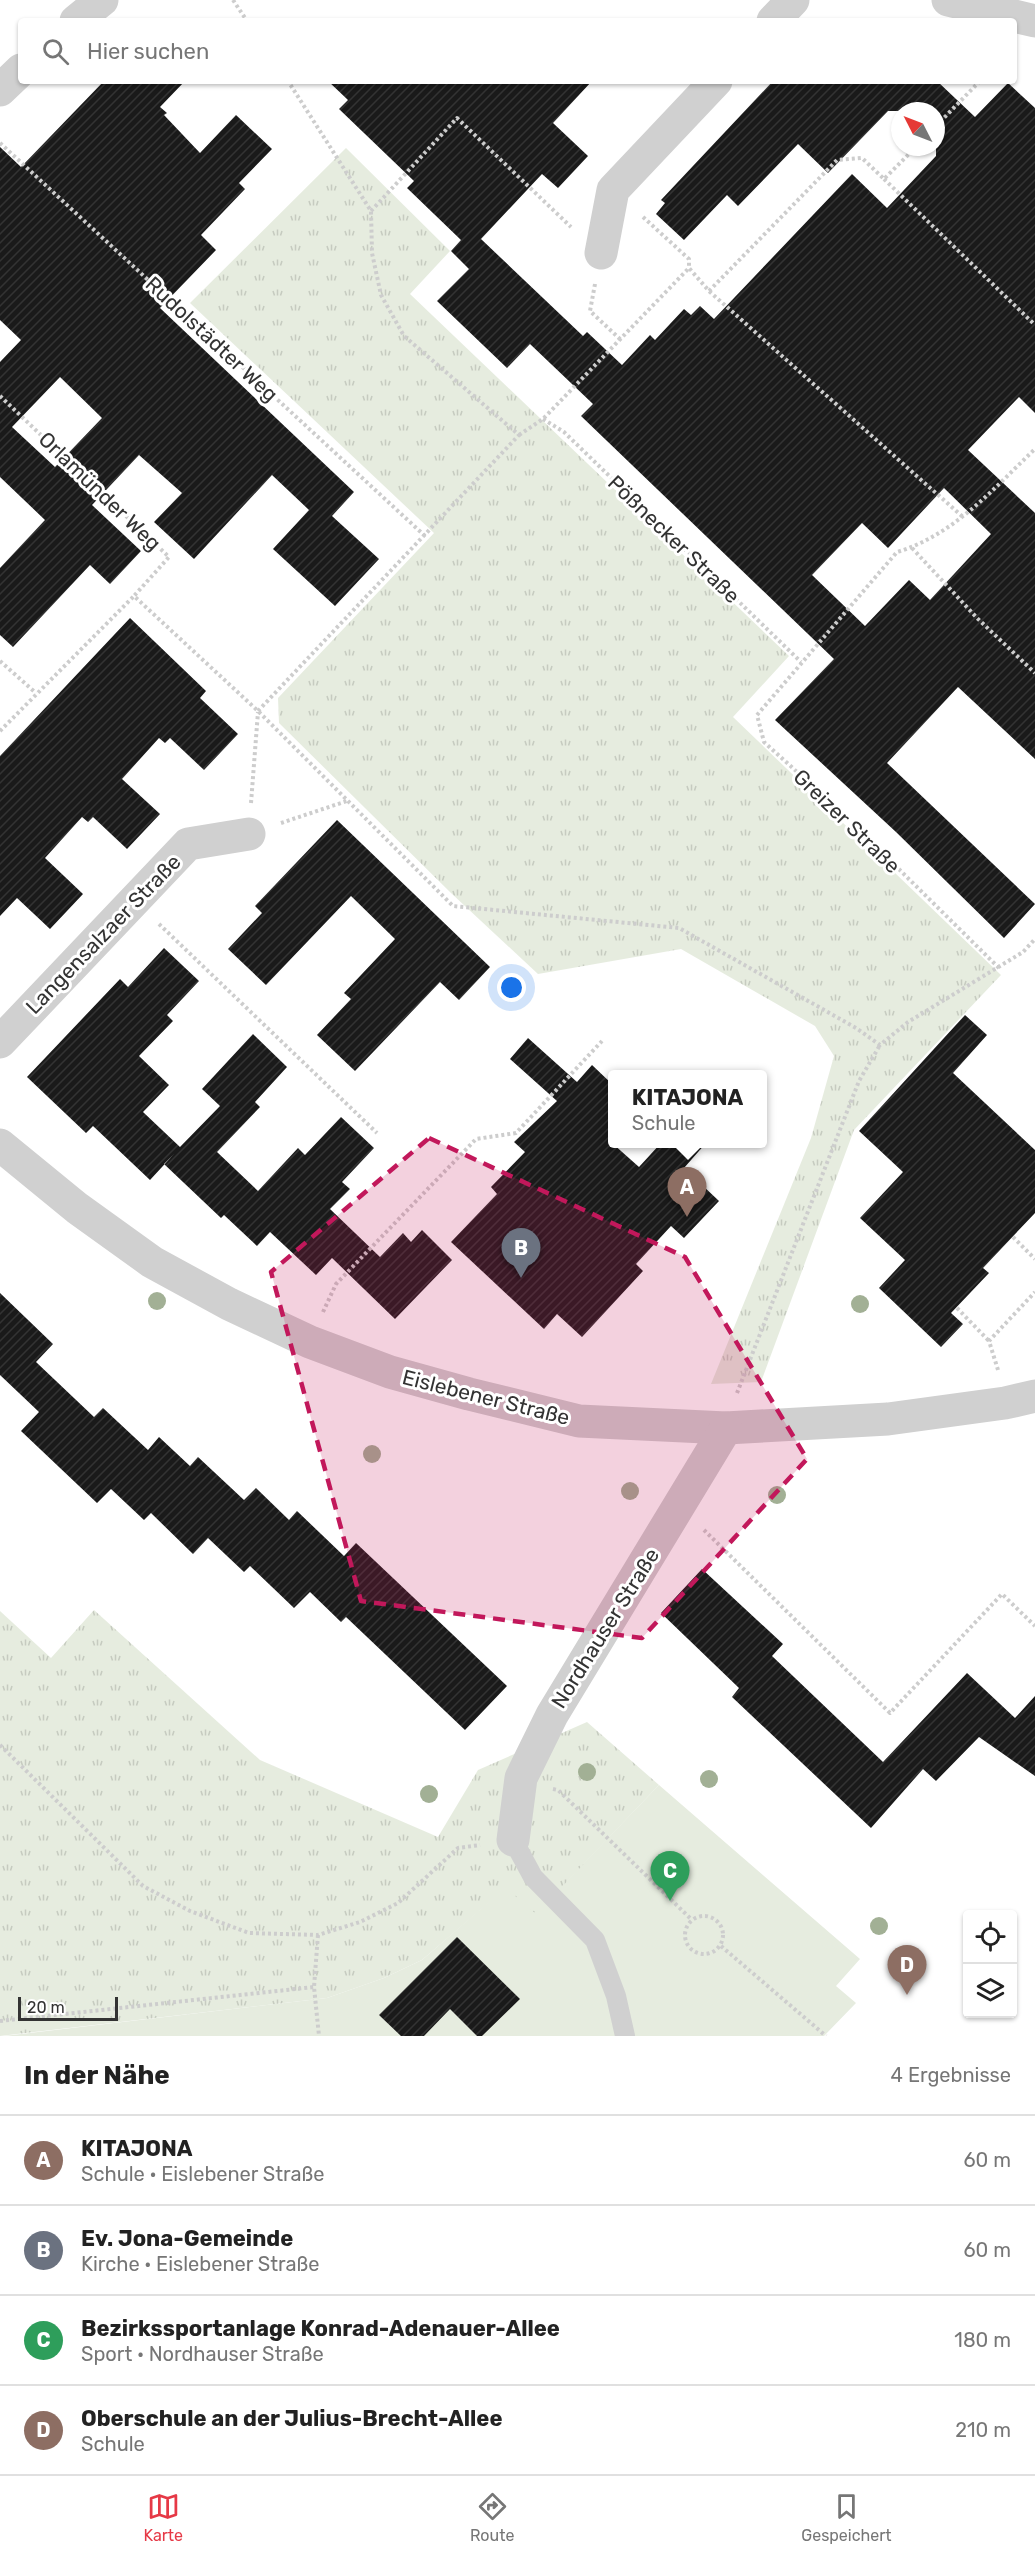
<!DOCTYPE html>
<html lang="de">
<head>
<meta charset="utf-8">
<style>
  :root { --surface:#fff; --page:#f2f2f2; --text:#222; --muted:#767676; --line:#e0e0e0; --accent:#e63946 }
  body { margin:0; font-family:Rubik,sans-serif; background:var(--page); color:var(--text) }
  .controls { position:absolute; right:18px; bottom:18px; display:grid; overflow:hidden; border-radius:6px; box-shadow:0 2px 4px #0004 }
  .controls button { width:54px; height:54px; display:grid; place-items:center; padding:0; border:0; border-bottom:2px solid var(--line); background:var(--surface); color:var(--text); font:30px sans-serif }
  .compass { position:absolute; left:891px; top:102px; width:54px; height:54px; border-radius:50%; background:var(--surface); box-shadow:0 2px 4px #0004; rotate:312deg }
  .scale { position:absolute; left:18px; bottom:15px; width:100px; box-sizing:border-box; padding-left:6px; border:3px solid #333; border-top:0; font-size:16px; line-height:21px; white-space:nowrap; color:#333; -webkit-text-stroke:4px #fff; paint-order:stroke }
  .you { position:absolute; left:512px; top:988px; width:21px; height:21px; margin:-15px; border:4px solid #fff; border-radius:50%; background:#1a73e8; box-shadow:0 0 0 9px #1a73e833 }
  .badge { display:grid; place-items:center; width:39px; height:39px; border-radius:50%; background:var(--accent); color:#fff; font-size:20px; font-weight:700 }
  .pin { position:absolute; translate:-50% -50px; filter:drop-shadow(0 2px 3px #0008) }
  .pin::after { content:''; position:absolute; top:32px; width:21px; height:18px; background:inherit; clip-path:polygon(0 0,100% 0,50% 100%) }
  .popup { position:absolute; left:608px; top:1070px; width:159px; height:78px; box-sizing:border-box; display:grid; place-content:center; border-radius:6px; background:var(--surface); filter:drop-shadow(0 2px 4px #0005); font-size:20px; white-space:nowrap; color:var(--muted) }
  .popup b { font-size:22px; color:var(--text) }
  .popup::after { content:''; position:absolute; left:50%; top:100%; margin-left:-12px; border:12px solid transparent; border-top-color:var(--surface) }
  .list { margin:0; padding:0; list-style:none }
  h2 { display:flex; justify-content:space-between; align-items:center; height:78px; margin:0; padding:0 24px; font-size:26px }
  h2 small { font-size:20px; font-weight:400; color:var(--muted) }
  .list li { display:grid; grid-template-columns:39px 1fr auto; gap:18px; align-items:center; box-sizing:border-box; height:90px; padding:0 24px; border-top:2px solid var(--line) }
  .list b { display:block; font-size:22px; white-space:nowrap }
  .list p { margin:0; font-size:20px; white-space:nowrap; color:var(--muted) }
  .list em { font-size:20px; font-style:normal; color:var(--muted) }
  .icon { flex:none; width:33px; height:33px; fill:none; stroke:currentColor; stroke-width:2; stroke-linecap:round; stroke-linejoin:round }
  .map { position:relative; flex:none; width:1035px; height:2036px; overflow:hidden }
  .search { position:absolute; background:var(--surface); box-shadow:0 2px 4px #0004; left:18px; right:18px; top:18px; height:66px; display:flex; align-items:center; gap:15px; box-sizing:border-box; padding:0 21px; border-radius:6px; color:var(--muted); font-size:22px }
  .sheet { height:438px; background:var(--surface) }
  nav { display:flex; justify-content:space-around; align-items:center; box-sizing:border-box; height:84px; border-top:2px solid var(--line); background:var(--surface); font-size:16px; color:var(--muted) }
  nav a { display:grid; justify-items:center; gap:3px }
  nav .on { color:var(--accent) }
  .map>svg:first-child { display:block }
  .grass { fill:#e6ecdf }
  .park { fill:url(#park-tufts) }
  .building { fill:url(#building-hatch); fill-rule:evenodd }
  .lines { fill:none; stroke-linecap:round; stroke-linejoin:round }
  .path { stroke:#cdcdcd; stroke-width:4; stroke-dasharray:3 3; stroke-linecap:butt }
  .service { stroke:#d0d0d0; stroke-width:20 }
  .minor { stroke:#d0d0d0; stroke-width:33 }
  .tree { fill:#a2b095 }
  .marked { fill:#c2185b; fill-opacity:0.2; stroke:#c2185b; stroke-width:4.5; stroke-dasharray:12 8; stroke-linejoin:round }
  .labels { text-anchor:middle; dominant-baseline:central; stroke-width:6; stroke-linejoin:round; paint-order:stroke }
  .street-label { font-size:21px; fill:#333; stroke:#fff }
</style>
</head>
<body>
<div class="map">
<svg width="1035" height="2036" viewBox="0 0 1035 2036">
  <defs>
    <pattern id="park-tufts" width="24" height="20" patternUnits="userSpaceOnUse" patternTransform="scale(1.5)"><rect width="24" height="20" fill="#e6ecdf"/><path d="M3 7l-1-3M5 7V3M7 7l1-3M15 17l-1-3M17 17v-4M19 17l1-3" fill="none" stroke="#c6cbc0"/></pattern>
    <pattern id="building-hatch" width="6" height="6" patternUnits="userSpaceOnUse" patternTransform="scale(1.5)"><rect width="6" height="6" fill="#1a1a1a"/><path d="M-1 1l2-2M0 6l6-6M5 7l2-2" fill="none" stroke="#333"/></pattern>
  </defs>
  <rect width="100%" height="100%" fill="#fff"/>
  <path class="grass" d="M659,1785L860,1959L836,1986L856,2003L824,2036H4L327,1998L384,1978L422,1960L506,1887L536,1913Z"/>
  <g class="park">
    <path d="M346,148L450,251L410,294L789,656L733,717L1001,975L854,1130L761,1382L711,1384L811,1138L834,1056L815,1026L681,949L538,974L451,893L279,723L278,698L434,533L190,303Z"/>
    <path d="M94,1610L260,1760L438,1837L478,1770L587,1722L659,1785L536,1914L506,1888L422,1960L384,1978L327,1998L0,2036V1611L51,1658Z"/>
  </g>
  <g class="building">
    <path d="M104,81H185L160,107L167,113L164,115L200,153L236,115L272,149L239,183L245,189L201,235L216,250L160,308L354,492L332,516L379,559L335,606L273,549L309,510L272,475L194,559L154,522L182,493L139,455L92,505L141,551L110,584L90,565L13,647L0,635V568L45,520L0,477V362L21,340L0,320V147L21,167ZM60,377L102,418L55,467L12,427Z"/>
    <path d="M328,81H592L553,123L588,156L558,188L542,174L481,239L583,336L587,332L622,365L650,335L655,340L684,309L691,315L700,306L714,319L852,174L887,208L936,156V111H888L828,173L798,144L738,206L727,195L684,240L656,214L665,203L661,200L773,81H937L975,117L1008,83L1035,108V413L1019,397L968,450L1035,513V759L958,687L887,763L1035,904L1004,938L896,832L775,720L834,659L581,416L593,404L530,344L507,368L437,301L469,269L451,251L461,240L407,188L414,181L339,109L348,100ZM944,488L991,534L930,600L909,580L865,626L812,575L862,523L888,548Z"/>
    <path d="M130,618L206,691L200,698L238,734L204,770L170,738L165,743L159,738L122,779L160,814L127,849L93,817L88,822L82,817L45,858L83,894L50,929L17,898L0,916V756Z"/>
    <path d="M337,820L490,967L459,1000L440,982L355,1071L317,1035L351,999L344,993L395,939L351,896L266,985L228,949L262,913L255,906Z"/>
    <path d="M164,948L199,981L167,1015L173,1021L139,1056L169,1085L143,1112L180,1147L220,1106L202,1089L253,1034L287,1067L255,1102L260,1107L217,1152L258,1191L298,1148L305,1155L341,1117L374,1148L342,1182L350,1189L330,1209L380,1257L403,1233L411,1242L422,1230L452,1260L395,1319L332,1258L316,1275L270,1232L257,1246L224,1215L221,1218L164,1164L174,1154L150,1180L93,1126L86,1133L27,1077L120,979L128,987Z"/>
    <path d="M965,1015L987,1035L953,1073L1035,1150V1213L983,1268L989,1273L951,1313L963,1324L941,1347L879,1288L905,1260L860,1218L903,1172L859,1131Z"/>
    <path d="M528,1038L577,1082L592,1065L612,1084V1143L639,1167L661,1143H706L684,1168L719,1201L684,1238L671,1226L636,1264L643,1271L582,1337L557,1314L544,1329L451,1242L497,1194L491,1187L525,1152L514,1142L557,1101L510,1059Z"/>
    <path d="M0,1293L53,1344L36,1362L94,1417L103,1408L148,1450L159,1437L190,1466L198,1457L244,1500L256,1488L289,1520L297,1511L344,1556L356,1543L507,1686L465,1730L346,1617L341,1622L310,1592L294,1608L250,1566L244,1572L208,1538L193,1554L151,1513L144,1520L111,1489L97,1503L21,1431L39,1412L0,1375Z"/>
    <path d="M702,1569L783,1644L772,1656L883,1762L967,1673L1015,1718L1035,1696V1776L979,1737L936,1781L923,1769L871,1828L732,1697L739,1688L661,1613Z"/>
    <path d="M457,1937L520,1999L482,2036H477L450,2009L424,2036H401L379,2015Z"/>
  </g>
  <g class="lines">
    <g class="path">
      <path d="M233,0L247,21"/>
      <path d="M936,126L980,81"/>
      <path d="M0,143L425,536"/>
      <path d="M884,179L1035,325"/>
      <path d="M371,211L457,118L571,227"/>
      <path d="M643,217L689,259V268L709,291L964,518"/>
      <path d="M595,284L590,311L621,340"/>
      <path d="M709,291L837,160L862,158L884,179L916,147"/>
      <path d="M0,396L169,557L134,596L258,711L453,906L679,928L856,1028L880,1045L908,1022L1023,952L1035,939"/>
      <path d="M543,419L564,432L801,662"/>
      <path d="M519,435L543,419L689,268"/>
      <path d="M912,548L977,618L1035,673"/>
      <path d="M0,661L36,693"/>
      <path d="M258,711L519,435L404,336L381,295L372,253L371,211L288,81"/>
      <path d="M0,731L134,596"/>
      <path d="M251,803L258,712"/>
      <path d="M281,823L347,801"/>
      <path d="M159,924L377,1133"/>
      <path d="M999,968L839,810L764,742L757,715L897,552C954,535 993,489 1035,449"/>
      <path d="M1013,1237L1035,1259"/>
      <path d="M957,1308L989,1341"/>
      <path d="M323,1312L336,1284L476,1139L516,1133L602,1041"/>
      <path d="M998,1370L989,1341L1035,1292"/>
      <path d="M737,1393L859,1081L880,1045"/>
      <path d="M704,1530L890,1713L1002,1594L1035,1626"/>
      <path d="M0,1745L143,1886L190,1911L249,1933L318,1935L360,1922L398,1903L458,1848L480,1845"/>
      <path d="M553,1789L558,1790L692,1920"/>
      <circle cx="704" cy="1935" r="19"/>
      <path d="M318,1935L314,1987L319,2036"/>
      <path d="M721,1946L826,2036"/>
      <path d="M0,2021L314,1987"/>
    </g>
    <path class="service" d="M513,1840L533,1877L595,1940L616,1996L625,2036"/>
    <g class="minor">
      <path d="M948,0L1035,21"/>
      <path d="M76,21L102,0"/>
      <path d="M773,21L793,0"/>
      <path d="M0,90L21,70"/>
      <path d="M601,253L613,190L716,81"/>
      <path d="M0,1042L188,844L249,834"/>
      <path d="M0,1145L77,1208L152,1262L229,1304L310,1342L390,1372L469,1394L579,1421L726,1428L888,1419L1005,1403L1035,1396"/>
      <path d="M513,1840L521,1778L552,1715L726,1428"/>
    </g>
  </g>
  <g class="tree">
    <circle cx="157" cy="1301" r="9"/>
    <circle cx="860" cy="1304" r="9"/>
    <circle cx="372" cy="1454" r="9"/>
    <circle cx="630" cy="1491" r="9"/>
    <circle cx="777" cy="1495" r="9"/>
    <circle cx="587" cy="1772" r="9"/>
    <circle cx="709" cy="1779" r="9"/>
    <circle cx="429" cy="1794" r="9"/>
    <circle cx="879" cy="1926" r="9"/>
  </g>
  <path class="marked" d="M429,1138L685,1257L807,1459L642,1638L361,1601L271,1272Z"/>
  <g class="labels">
    <g class="street-label">
      <text transform="translate(212 339) rotate(43)">Rudolstädter Weg</text>
      <text transform="translate(100 491) rotate(44)">Orlamünder Weg</text>
      <text transform="translate(674 539) rotate(44)">Pößnecker Straße</text>
      <text transform="translate(847 821) rotate(44)">Greizer Straße</text>
      <text transform="translate(103 934) rotate(-46)">Langensalzaer Straße</text>
      <text transform="translate(486 1397) rotate(14)">Eislebener Straße</text>
      <text transform="translate(605 1628) rotate(-58)">Nordhauser Straße</text>
    </g>
  </g>
</svg>
<div class="controls">
<button><svg class="icon" aria-label="locate" viewBox="0 0 24 24"><circle cx="12" cy="12" r="6"/><path d="M12 2v4M12 18v4M2 12h4M18 12h4"/></svg></button>
<button><svg class="icon" aria-label="layers" viewBox="0 0 24 24"><path d="M12 4l9 5-9 5-9-5zM3 14l9 5 9-5"/></svg></button>
</div>
<svg class="compass" viewBox="-18 -18 36 36"><path d="M0-13l5 13h-10z" fill="#e53935"/><path d="M0 13l5-13h-10z" fill="#767676"/></svg>
<div class="scale">20 m</div>
<div class="you"></div>
<div class="pin badge" style="left:687px;top:1217px;background:#8d6e63">A</div>
<div class="popup"><b>KITAJONA</b>Schule</div>
<div class="pin badge" style="left:521px;top:1278px;background:#6b7280">B</div>
<div class="pin badge" style="left:670px;top:1901px;background:#2e9e5b">C</div>
<div class="pin badge" style="left:907px;top:1995px;background:#8d6e63">D</div>
<div class="search"><svg class="icon" aria-label="search" viewBox="0 0 24 24"><circle cx="10" cy="10" r="6"/><path d="M15 15l6 6"/></svg>Hier suchen</div>
</div>
<section class="sheet">
<h2>In der Nähe<small>4 Ergebnisse</small></h2>
<ul class="list">
<li><span class="badge" style="background:#8d6e63">A</span><div><b>KITAJONA</b><p>Schule · Eislebener Straße</p></div><em>60 m</em></li>
<li><span class="badge" style="background:#6b7280">B</span><div><b>Ev. Jona-Gemeinde</b><p>Kirche · Eislebener Straße</p></div><em>60 m</em></li>
<li><span class="badge" style="background:#2e9e5b">C</span><div><b>Bezirkssportanlage Konrad-Adenauer-Allee</b><p>Sport · Nordhauser Straße</p></div><em>180 m</em></li>
<li><span class="badge" style="background:#8d6e63">D</span><div><b>Oberschule an der Julius-Brecht-Allee</b><p>Schule</p></div><em>210 m</em></li>
</ul>
</section>
<nav>
<a class="on"><svg class="icon" aria-label="map" viewBox="0 0 24 24"><path d="M3 6l6-2 6 2 6-2v14l-6 2-6-2-6 2zM9 4v14M15 6v14"/></svg>Karte</a>
<a><svg class="icon" aria-label="directions" viewBox="0 0 24 24"><path d="M12 3l9 9-9 9-9-9zM9 14v-3h6M13 9l2 2-2 2"/></svg>Route</a>
<a><svg class="icon" aria-label="saved" viewBox="0 0 24 24"><path d="M7 4h10v16l-5-4-5 4z"/></svg>Gespeichert</a>
</nav>
</body>
</html>
